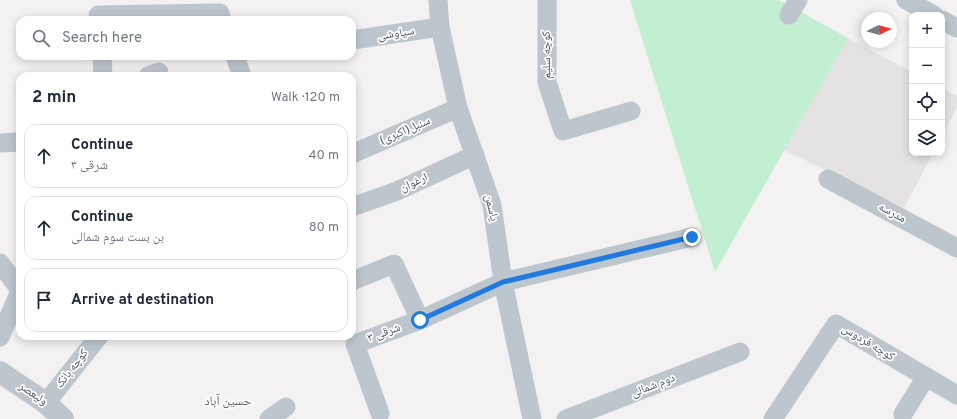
<!DOCTYPE html>
<html lang="en">
<head>
<meta charset="utf-8">
<style>
  :root { --surface:#fff; --page:#f6f6f7; --text:#1f2937; --muted:#747a83; --line:#e0e1e3 }
  body { margin:0; font-family:Overpass,"Noto Naskh Arabic",sans-serif; background:var(--page); color:var(--text) }
  .controls { position:absolute; right:12px; top:12px; display:grid; overflow:hidden; border-radius:8px; box-shadow:0 2px 10px #0003 }
  .controls button { width:36px; height:36px; display:grid; place-items:center; padding:0; border:0; border-bottom:1px solid var(--line); background:var(--surface); color:var(--text); font:20px sans-serif }
  .compass { position:absolute; left:861px; top:12px; width:36px; height:36px; border-radius:50%; background:var(--surface); box-shadow:0 2px 10px #0003; rotate:84deg }
  .stop { position:absolute; width:12px; height:12px; margin:-9px; border:3px solid #1f79df; border-radius:50%; background:#fff }
  .stop.end { background:#1f79df; border-color:#fff; box-shadow:0 1px 4px #0008 }
  .list { margin:0; padding:0; list-style:none }
  h2 { display:flex; justify-content:space-between; align-items:center; height:52px; margin:0; padding:0 16px; font-size:17px }
  h2 small { font-size:13px; font-weight:400; color:var(--muted) }
  .list li { display:grid; grid-template-columns:26px 1fr auto; gap:12px; align-items:center; box-sizing:border-box; height:64px; margin:0 8px 8px; padding:0 8px; border:1px solid var(--line); border-radius:12px }
  .list b { display:block; font-size:15px; white-space:nowrap }
  .list p { margin:0; font-size:13px; white-space:nowrap; color:var(--muted) }
  .list em { font-size:13px; font-style:normal; color:var(--muted) }
  .icon { flex:none; width:22px; height:22px; fill:none; stroke:currentColor; stroke-width:2; stroke-linecap:round; stroke-linejoin:round }
  .map { position:relative; flex:none; width:957px; height:419px; overflow:hidden }
  .search { position:absolute; background:var(--surface); box-shadow:0 2px 10px #0003; left:16px; top:16px; width:340px; height:44px; display:flex; align-items:center; gap:10px; box-sizing:border-box; padding:0 14px; border-radius:12px; color:var(--muted); font-size:15px }
  .panel { position:absolute; background:var(--surface); box-shadow:0 2px 10px #0003; left:16px; top:72px; width:340px; height:268px; border-radius:12px }
  .map>svg:first-child { display:block }
  .education { fill:#e4e2e3 }
  .green { fill:#c2eed2 }
  .lines { fill:none; stroke-linecap:round; stroke-linejoin:round }
  .minor { stroke:#bdc6cd; stroke-width:19 }
  .tertiary { stroke:#bdc6cd; stroke-width:22 }
  .route { stroke:#1f79df; stroke-width:5 }
  .labels { text-anchor:middle; dominant-baseline:central; stroke-width:3.5; stroke-linejoin:round; paint-order:stroke }
  .street-label { font-size:12px; fill:#49555e; stroke:#fff }
  .neighbourhood-label { font-size:13px; fill:#5e6166; stroke:#fff }
</style>
</head>
<body>
<div class="map">
<svg width="957" height="419" viewBox="0 0 957 419">
  <rect width="100%" height="100%" fill="#f3f1f1"/>
  <g class="education">
    <path d="M848,38L912,72V153H933L904,208L784,150Z"/>
    <path d="M942,88L957,96V108L942,136Z"/>
  </g>
  <path class="green" d="M630,0H779L848,38L715,272Z"/>
  <g class="lines">
    <g class="minor">
      <path d="M438,0L440,27L458,108L492,205L503,282L532,419"/>
      <path d="M547,0V82L563,131L631,111"/>
      <path d="M906,0L934,15"/>
      <path d="M98,15L220,13L222,20"/>
      <path d="M789,15L798,0"/>
      <path d="M942,20L957,28"/>
      <path d="M352,40L440,27"/>
      <path d="M102,56L103,76"/>
      <path d="M235,56L242,76"/>
      <path d="M148,76L159,72"/>
      <path d="M0,143L20,142"/>
      <path d="M352,154L458,108"/>
      <path d="M828,179L957,248"/>
      <path d="M352,207L397,191L475,155"/>
      <path d="M0,263L20,290"/>
      <path d="M352,281L394,264L420,320"/>
      <path d="M0,337L20,291"/>
      <path d="M46,403L99,336"/>
      <path d="M380,413L355,344L420,320L503,282L692,237"/>
      <path d="M903,414L926,377"/>
      <path d="M269,419L286,407"/>
      <path d="M566,419L740,352"/>
      <path d="M773,419L836,324L957,395"/>
    </g>
    <path class="tertiary" d="M0,372L46,403L63,419"/>
  </g>
  <g class="lines">
    <path class="route" d="M420,320L503,282L692,237"/>
  </g>
  <g class="labels">
    <g class="street-label">
      <text transform="translate(396 34) rotate(-9)">سیاوشی</text>
      <text transform="translate(547 55) rotate(-91)">کوچه سلیم</text>
      <text transform="translate(405 131) rotate(-23)">سنبل(اکبری)</text>
      <text transform="translate(414 183) rotate(-25)">ارغوان</text>
      <text transform="translate(491 208) rotate(77)">یاسمن</text>
      <text transform="translate(892 213) rotate(28)">مدرسه</text>
      <text transform="translate(384 333) rotate(-20)">۳ شرقی</text>
      <text transform="translate(868 343) rotate(31)">کوچه فردوس</text>
      <text transform="translate(72 369) rotate(-52)">کوچه بانک</text>
      <text transform="translate(653 386) rotate(-21)">دوم شمالی</text>
      <text transform="translate(33 394) rotate(35)">ولیعصر</text>
    </g>
    <g class="neighbourhood-label">
      <text x="228" y="402">حسین آباد</text>
    </g>
  </g>
</svg>
<div class="controls">
<button>+</button>
<button>−</button>
<button><svg class="icon" aria-label="locate" viewBox="0 0 24 24"><circle cx="12" cy="12" r="6"/><path d="M12 2v4M12 18v4M2 12h4M18 12h4"/></svg></button>
<button><svg class="icon" aria-label="layers" viewBox="0 0 24 24"><path d="M12 4l9 5-9 5-9-5zM3 14l9 5 9-5"/></svg></button>
</div>
<svg class="compass" viewBox="-18 -18 36 36"><path d="M0-13l5 13h-10z" fill="#e53935"/><path d="M0 13l5-13h-10z" fill="#747a83"/></svg>
<div class="stop" style="left:420px;top:320px"></div>
<div class="stop end" style="left:692px;top:237px"></div>
<div class="search"><svg class="icon" aria-label="search" viewBox="0 0 24 24"><circle cx="10" cy="10" r="6"/><path d="M15 15l6 6"/></svg>Search here</div>
<section class="panel">
<h2>2 min<small>Walk · 120 m</small></h2>
<ul class="list">
<li><svg class="icon" aria-label="ahead" viewBox="0 0 24 24"><path d="M12 20V5M6 11l6-6 6 6"/></svg><div><b>Continue</b><p>۳ شرقی</p></div><em>40 m</em></li>
<li><svg class="icon" aria-label="ahead" viewBox="0 0 24 24"><path d="M12 20V5M6 11l6-6 6 6"/></svg><div><b>Continue</b><p>بن بست سوم شمالی</p></div><em>80 m</em></li>
<li><svg class="icon" aria-label="arrive" viewBox="0 0 24 24"><path d="M6 21V4h12l-3 4 3 4H6"/></svg><div><b>Arrive at destination</b></div></li>
</ul>
</section>
</div>
</body>
</html>
